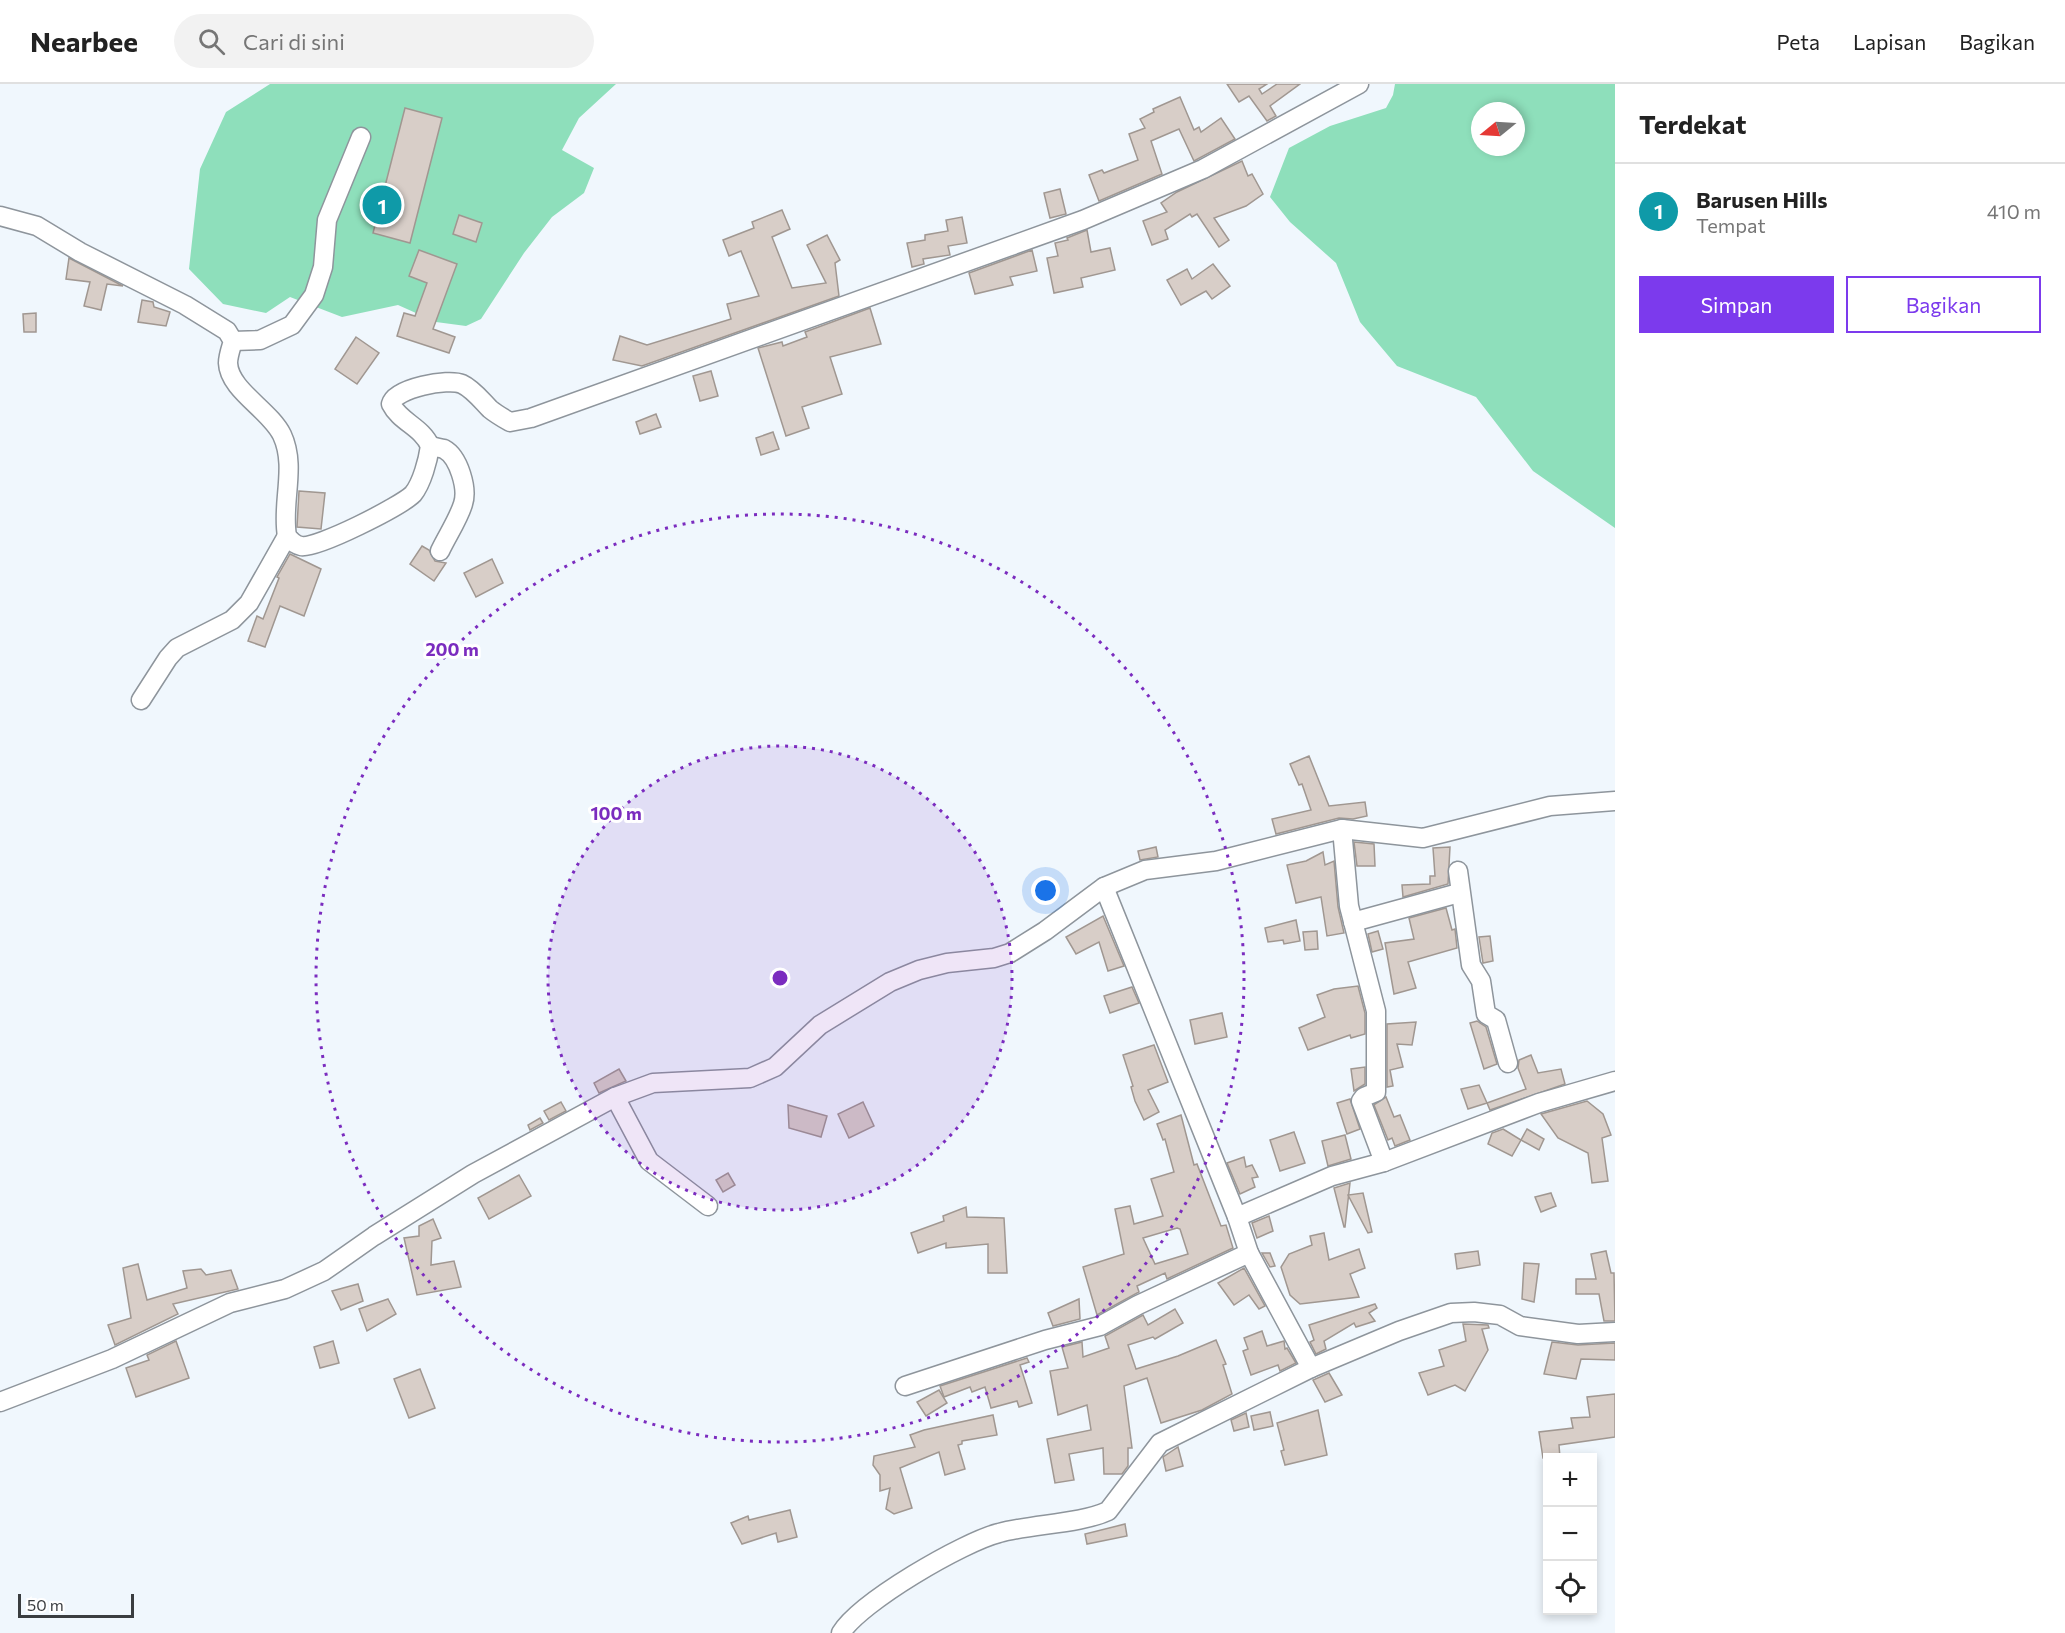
<!DOCTYPE html>
<html lang="id">
<head>
<meta charset="utf-8">
<style>
  :root { --surface:#fff; --page:#f2f2f2; --text:#222; --muted:#767676; --line:#e0e0e0; --accent:#7c3aed }
  body { margin:0; font-family:Commissioner,sans-serif; background:var(--page); color:var(--text) }
  .controls { position:absolute; right:18px; bottom:18px; display:grid; overflow:hidden; border-radius:0px; box-shadow:0 3px 9px #0003 }
  .controls button { width:54px; height:54px; display:grid; place-items:center; padding:0; border:0; border-bottom:2px solid var(--line); background:var(--surface); color:var(--text); font:30px sans-serif }
  .compass { position:absolute; left:1471px; top:18px; width:54px; height:54px; border-radius:50%; background:var(--surface); box-shadow:0 3px 9px #0003; rotate:252deg }
  .scale { position:absolute; left:18px; bottom:15px; width:116px; box-sizing:border-box; padding-left:6px; border:3px solid #3a3d40; border-top:0; font-size:16px; line-height:21px; white-space:nowrap; color:#3a3d40; -webkit-text-stroke:4px #fff; paint-order:stroke }
  .you { position:absolute; left:1046px; top:807px; width:21px; height:21px; margin:-15px; border:4px solid #fff; border-radius:50%; background:#1a73e8; box-shadow:0 0 0 9px #1a73e833 }
  .badge { display:grid; place-items:center; width:39px; height:39px; border-radius:50%; background:var(--accent); color:#fff; font-size:20px; font-weight:700 }
  .pin { position:absolute; translate:-50% -50%; border:3px solid #fff; box-shadow:0 2px 6px #0006 }
  .list { margin:0; padding:0; list-style:none }
  h2 { display:flex; justify-content:space-between; align-items:center; height:78px; margin:0; padding:0 24px; font-size:26px }
  h2 small { font-size:20px; font-weight:400; color:var(--muted) }
  .list li { display:grid; grid-template-columns:39px 1fr auto; gap:18px; align-items:center; box-sizing:border-box; height:96px; padding:0 24px; border-top:2px solid var(--line) }
  .list b { display:block; font-size:22px; white-space:nowrap }
  .list p { margin:0; font-size:20px; white-space:nowrap; color:var(--muted) }
  .list em { font-size:20px; font-style:normal; color:var(--muted) }
  .actions { display:flex; gap:12px; padding:18px 24px }
  .actions a { flex:1; padding:14px 0; border:2px solid var(--accent); border-radius:0px; text-align:center; font-size:21px; color:var(--accent) }
  .actions .main { background:var(--accent); color:#fff }
  .icon { flex:none; width:33px; height:33px; fill:none; stroke:currentColor; stroke-width:2; stroke-linecap:round; stroke-linejoin:round }
  .map { position:relative; flex:none; width:1615px; height:1549px; overflow:hidden }
  header { display:flex; align-items:center; gap:36px; box-sizing:border-box; height:84px; padding:0 30px; background:var(--surface); border-bottom:2px solid var(--line) }
  header strong { font-size:28px }
  nav { display:flex; gap:33px; margin-inline-start:auto; font-size:21px }
  .search { width:420px; height:54px; background:var(--page); display:flex; align-items:center; gap:15px; box-sizing:border-box; padding:0 21px; border-radius:33px; color:var(--muted); font-size:22px }
  main { display:flex }
  aside { flex:1; background:var(--surface) }
  .map>svg:first-child { display:block }
  .green { fill:#8edfbb; fill-rule:evenodd }
  .building { fill:#d8cec8; stroke:#a09791; stroke-width:1.5; fill-rule:evenodd }
  .lines { fill:none; stroke-linecap:round; stroke-linejoin:round }
  .minor-casing { stroke:#8e959c; stroke-width:21 }
  .minor { stroke:#fff; stroke-width:18 }
  .ring { fill:none; stroke:#7b2cbf; stroke-width:3; stroke-dasharray:3 6 }
  .centre { fill:#7b2cbf; stroke:#fff; stroke-width:3 }
  .ring-label { font-size:18px; text-anchor:middle; font-weight:bold; fill:#7b2cbf; stroke:#fff; stroke-width:6; stroke-linejoin:round; paint-order:stroke }
</style>
</head>
<body>
<header>
<strong>Nearbee</strong>
<div class="search"><svg class="icon" aria-label="search" viewBox="0 0 24 24"><circle cx="10" cy="10" r="6"/><path d="M15 15l6 6"/></svg>Cari di sini</div>
<nav><a>Peta</a><a>Lapisan</a><a>Bagikan</a></nav>
</header>
<main>
<div class="map">
<svg width="1615" height="1549" viewBox="0 0 1615 1549">
  <rect width="100%" height="100%" fill="#f0f7fd"/>
  <g class="green">
    <path d="M270,0H616L579,34L562,66L594,84L584,109L552,133L524,169L481,235L466,242L436,238L398,221L342,233L290,213L266,229L223,220L189,185L200,85L226,28Z"/>
    <path d="M1395,0H1615V444L1533,387L1476,313L1397,282L1360,238L1336,179L1290,138L1270,113L1289,64L1330,42L1386,24L1393,11ZM1480,27H1516V63H1480Z"/>
  </g>
  <g class="building">
    <path d="M1227,0H1267L1259,5L1262,10L1277,0H1300L1270,22L1276,32L1267,37L1249,12L1239,18Z"/>
    <path d="M1180,13L1194,46L1199,43L1201,48L1221,34L1235,55L1194,77L1179,45L1151,57L1162,90L1099,117L1089,91L1102,86L1104,89L1138,76L1129,50L1145,44L1140,35L1154,28L1153,25Z"/>
    <path d="M405,24L442,34L410,159L373,149Z"/>
    <path d="M1242,77L1248,92L1252,90L1263,110L1246,122L1214,134L1229,156L1219,163L1197,130L1192,133L1190,130L1165,146L1168,155L1152,161L1143,137L1167,128L1161,119L1177,108Z"/>
    <path d="M1060,105L1066,130L1050,134L1044,109Z"/>
    <path d="M782,126L790,145L772,153L792,204L826,199L807,161L827,151L840,176L835,179L839,212L642,282L613,276L620,252L647,261L731,235L727,220L759,212L741,167L729,172L723,156L754,144L752,138Z"/>
    <path d="M459,131L482,139L476,158L453,150Z"/>
    <path d="M962,133L967,159L948,162L950,171L923,175L924,180L912,183L907,159L925,156V151L948,147L946,136Z"/>
    <path d="M1087,146L1091,168L1110,164L1115,186L1081,194L1083,203L1054,209L1047,174L1058,172L1055,159L1068,156L1067,154Z"/>
    <path d="M419,166L457,180L433,245L455,253L449,269L397,252L404,229L415,232L427,199L409,192Z"/>
    <path d="M1032,166L1037,187L1010,193L1013,201L975,210L969,189Z"/>
    <path d="M69,174L123,202L107,200L101,226L84,222L90,198L66,195Z"/>
    <path d="M1213,180L1230,202L1212,215L1206,207L1181,221L1167,196L1187,185L1192,195Z"/>
    <path d="M142,216L153,218L154,223L170,228L166,242L138,238Z"/>
    <path d="M870,224L881,260L830,273L842,310L802,323L809,344L786,352L758,264L782,258L783,262L807,253L805,248Z"/>
    <path d="M36,229V248H24L23,230Z"/>
    <path d="M356,253L379,269L357,300L335,285Z"/>
    <path d="M711,287L718,312L700,317L693,292Z"/>
    <path d="M656,330L661,343L640,350L636,338Z"/>
    <path d="M773,348L779,365L761,371L756,354Z"/>
    <path d="M299,407L325,409L321,445L297,443Z"/>
    <path d="M422,462L429,466L435,477L446,479L434,497L410,480Z"/>
    <path d="M290,470L321,485L304,532L280,522L265,563L248,557L257,532L263,535L279,494L277,493Z"/>
    <path d="M492,475L503,499L476,513L464,489Z"/>
    <path d="M1309,672L1329,722L1365,718L1367,732L1353,735L1339,734L1276,750L1272,735L1311,726L1302,700L1299,701L1290,680Z"/>
    <path d="M1354,758L1374,760L1375,782H1357Z"/>
    <path d="M1156,763L1158,773L1140,776L1138,767Z"/>
    <path d="M1450,763L1448,800L1403,813L1402,801L1430,800V792H1435L1433,764Z"/>
    <path d="M1323,768L1325,781L1334,777L1338,823L1344,849L1327,852L1321,813L1296,819L1287,781L1306,777Z"/>
    <path d="M1446,824L1452,846L1455,845L1457,864L1408,878L1416,904L1394,910L1385,859L1414,855L1409,834Z"/>
    <path d="M1103,832L1124,882L1108,887L1099,858L1076,870L1066,853Z"/>
    <path d="M1296,836L1300,857L1284,860L1283,856L1268,858L1265,844Z"/>
    <path d="M1317,847L1318,865L1305,866L1303,848Z"/>
    <path d="M1378,847L1383,865L1372,868L1368,850Z"/>
    <path d="M1490,852L1493,877L1483,879L1479,853Z"/>
    <path d="M1358,902L1365,929V950L1351,954L1350,951L1308,966L1299,944L1325,933L1317,911L1334,905Z"/>
    <path d="M1132,903L1139,919L1110,929L1104,912Z"/>
    <path d="M1222,929L1227,953L1195,960L1190,936Z"/>
    <path d="M1477,937L1486,943L1497,980L1484,985L1470,939Z"/>
    <path d="M1416,938L1412,961L1397,960L1403,983L1390,986L1393,1002L1387,1003V940Z"/>
    <path d="M1154,961L1168,998L1148,1006L1159,1028L1144,1036L1135,1017L1131,1003L1133,1002L1123,971Z"/>
    <path d="M1531,971L1538,989L1561,985L1565,1000L1490,1026L1487,1019L1526,1005L1518,984L1519,976Z"/>
    <path d="M1365,983V1000L1354,1007L1351,985Z"/>
    <path d="M619,985L626,997L599,1009L594,999Z"/>
    <path d="M1479,1001L1487,1019L1468,1025L1461,1005Z"/>
    <path d="M1386,1013L1394,1033L1400,1031L1410,1056L1395,1062L1392,1054L1388,1056L1374,1021Z"/>
    <path d="M1350,1015L1360,1045L1347,1050L1337,1019Z"/>
    <path d="M1587,1017L1603,1030L1611,1051L1602,1054L1608,1097L1592,1099L1588,1069L1558,1054L1541,1030Z"/>
    <path d="M561,1018L566,1027L549,1036L544,1027Z"/>
    <path d="M863,1018L874,1042L849,1054L838,1030Z"/>
    <path d="M788,1021L827,1032L821,1053L789,1044Z"/>
    <path d="M1181,1031L1194,1081L1197,1080L1221,1142L1226,1141L1233,1164L1169,1194L1167,1195L1165,1189L1137,1202L1139,1208L1097,1231L1083,1183L1124,1170L1115,1125L1130,1122L1134,1140L1163,1132L1151,1095L1174,1088L1165,1055L1163,1056L1157,1040ZM1177,1144L1180,1145L1188,1170L1155,1180L1143,1154Z"/>
    <path d="M540,1034L543,1039L530,1046L528,1041Z"/>
    <path d="M1503,1045L1521,1056L1512,1072L1488,1060L1492,1049Z"/>
    <path d="M1527,1045L1544,1055L1539,1066L1521,1056Z"/>
    <path d="M1294,1048L1305,1079L1280,1087L1270,1056Z"/>
    <path d="M1345,1051L1351,1075L1328,1082L1322,1057Z"/>
    <path d="M1244,1073L1246,1083L1252,1081L1258,1093L1252,1094L1255,1103L1240,1110L1227,1079Z"/>
    <path d="M728,1089L735,1101L723,1108L716,1096Z"/>
    <path d="M519,1091L531,1112L489,1135L478,1114Z"/>
    <path d="M1350,1099L1345,1143H1344L1334,1104Z"/>
    <path d="M1363,1109L1372,1148L1368,1149L1348,1111Z"/>
    <path d="M1551,1109L1556,1122L1541,1128L1535,1113Z"/>
    <path d="M966,1123L967,1133L1004,1134L1007,1189H988V1160L946,1164V1159L918,1169L911,1149L944,1137L943,1132Z"/>
    <path d="M1269,1132L1273,1147L1257,1154L1252,1139Z"/>
    <path d="M433,1135L441,1154L432,1157L431,1181L454,1177L461,1203L417,1211L404,1154L419,1152V1142Z"/>
    <path d="M1324,1149L1329,1176L1359,1165L1365,1184L1350,1190L1359,1213L1300,1220L1290,1211L1281,1183L1289,1170L1312,1161L1310,1152Z"/>
    <path d="M1478,1167L1480,1181L1457,1185L1455,1170Z"/>
    <path d="M1606,1167L1611,1189H1614L1615,1237H1604L1599,1210H1576V1195H1596L1591,1170Z"/>
    <path d="M1262,1169H1270L1275,1182L1270,1183Z"/>
    <path d="M1524,1179L1539,1180L1534,1218L1522,1215Z"/>
    <path d="M138,1180L147,1216L187,1204L183,1187L201,1185L206,1191L231,1186L238,1205L173,1220L178,1230L115,1261L108,1241L131,1234L123,1184Z"/>
    <path d="M1244,1184L1265,1222L1259,1225L1249,1211L1234,1221L1218,1199Z"/>
    <path d="M358,1200L363,1217L341,1226L332,1207Z"/>
    <path d="M388,1215L396,1230L367,1247L359,1225Z"/>
    <path d="M1079,1215L1080,1235L1053,1242L1048,1229Z"/>
    <path d="M1375,1220L1377,1224L1369,1229L1375,1237L1356,1243L1354,1239L1324,1257L1326,1265L1316,1270L1310,1258L1314,1256L1309,1241Z"/>
    <path d="M1175,1225L1183,1239L1155,1255L1153,1253L1128,1261L1136,1285L1178,1272L1216,1256L1226,1280L1223,1281L1232,1310L1202,1326L1161,1339L1147,1294L1124,1302L1132,1364H1128V1382L1122,1390H1104L1103,1364L1069,1370L1074,1396L1055,1399L1047,1355L1091,1346L1087,1321L1058,1331L1050,1287L1068,1284L1062,1263L1082,1258L1083,1273L1109,1264L1105,1252L1143,1231L1148,1241Z"/>
    <path d="M1463,1240L1488,1241L1489,1244L1482,1245L1488,1266L1465,1307L1455,1301L1428,1311L1419,1289L1444,1282L1439,1266L1466,1257Z"/>
    <path d="M1262,1247L1267,1262L1284,1257L1285,1265L1287,1264L1296,1279L1280,1287L1278,1281L1251,1291L1243,1267L1248,1265L1244,1254Z"/>
    <path d="M176,1257L189,1294L136,1313L126,1284L149,1276L147,1271Z"/>
    <path d="M333,1257L339,1279L320,1284L314,1263Z"/>
    <path d="M1552,1258L1578,1261L1615,1259V1276L1581,1275L1576,1295L1544,1290Z"/>
    <path d="M1027,1274L1029,1278L1020,1281L1032,1319L1019,1323L1017,1317L991,1324L985,1303L972,1308L970,1303L944,1313L940,1302Z"/>
    <path d="M420,1285L435,1324L409,1334L394,1295Z"/>
    <path d="M1329,1289L1342,1311L1325,1318L1313,1296Z"/>
    <path d="M939,1306L947,1319L926,1332L917,1318Z"/>
    <path d="M1615,1310V1353L1559,1361L1560,1374H1543L1539,1348L1573,1344L1571,1334L1590,1333L1587,1313Z"/>
    <path d="M1318,1326L1327,1371L1285,1381L1281,1367L1284,1366L1277,1339Z"/>
    <path d="M1270,1328L1273,1342L1254,1346L1251,1332Z"/>
    <path d="M1246,1329L1249,1343L1234,1347L1231,1336Z"/>
    <path d="M993,1331L997,1351L962,1357V1360L958,1361L965,1385L945,1391L939,1368L900,1384L912,1424L894,1430L886,1425L890,1404L880,1407V1391L873,1381L874,1372L915,1363L910,1351L924,1346Z"/>
    <path d="M1178,1363L1183,1382L1166,1387L1163,1373Z"/>
    <path d="M790,1426L797,1453L778,1458L776,1449L742,1460L731,1439L748,1432L749,1436Z"/>
    <path d="M1125,1440L1127,1452L1087,1460L1085,1450Z"/>
  </g>
  <g class="lines">
    <g class="minor-casing">
      <g id="minor">
        <path d="M0,132L37,142L80,168L185,221L227,247L233,257C231,264 228,272 228,279C229,306 270,326 282,351C297,383 281,419 287,452C291,457 295,461 301,462C317,465 401,422 413,410C422,399 428,376 430,362C422,343 400,338 391,320C395,304 448,294 462,300C473,305 482,317 490,325C496,330 503,334 510,338L531,334L1083,136L1203,85L1359,0"/>
        <path d="M233,257L260,256L292,241L314,211L323,183L327,136L361,53"/>
        <path d="M430,362C434,363 440,364 444,365C459,373 468,405 463,420C458,436 447,452 440,467"/>
        <path d="M141,616L168,574L177,564L232,536L249,519L287,452"/>
        <path d="M1342,745L1349,822L1376,927V1008L1364,1013L1361,1017L1384,1078"/>
        <path d="M1458,787L1471,881L1481,897L1486,930L1496,936L1508,979"/>
        <path d="M1104,803L1237,1133L1249,1169L1311,1284"/>
        <path d="M1353,838L1459,809"/>
        <path d="M615,1013L649,1077L708,1122"/>
        <path d="M1237,1133L1332,1092L1384,1078L1539,1019L1615,997"/>
        <path d="M905,1302L1045,1256L1100,1242L1138,1221L1249,1169"/>
        <path d="M0,1318L112,1275L230,1219L285,1205L324,1187L374,1152L473,1090L615,1013L653,999L750,994L775,983L820,941L890,898L919,886L947,879L994,874L1010,869L1045,847L1104,803L1145,786L1216,777L1342,745L1423,754L1550,722L1615,717"/>
        <path d="M841,1549C860,1518 963,1458 999,1449C1031,1440 1080,1440 1108,1427L1160,1359L1311,1284L1399,1247L1451,1229L1474,1228L1500,1231L1520,1242L1578,1250L1615,1248"/>
      </g>
    </g>
    <use href="#minor" class="minor"/>
  </g>
  <circle cx="780" cy="894" r="232" fill="#7b2cbf" fill-opacity=".12"/>
  <g class="ring">
    <circle cx="780" cy="894" r="232"/>
    <circle cx="780" cy="894" r="464"/>
  </g>
  <circle cx="780" cy="894" r="9" class="centre"/>
  <g class="ring-label">
    <text x="452" y="572">200 m</text>
    <text x="616" y="736">100 m</text>
  </g>
</svg>
<div class="controls">
<button>+</button>
<button>−</button>
<button><svg class="icon" aria-label="locate" viewBox="0 0 24 24"><circle cx="12" cy="12" r="6"/><path d="M12 2v4M12 18v4M2 12h4M18 12h4"/></svg></button>
</div>
<svg class="compass" viewBox="-18 -18 36 36"><path d="M0-13l5 13h-10z" fill="#e53935"/><path d="M0 13l5-13h-10z" fill="#767676"/></svg>
<div class="scale">50 m</div>
<div class="you"></div>
<div class="pin badge" style="left:382px;top:121px;background:#0f9aa8">1</div>
</div>
<aside>
<h2>Terdekat<small></small></h2>
<ul class="list">
<li><span class="badge" style="background:#0f9aa8">1</span><div><b>Barusen Hills</b><p>Tempat</p></div><em>410 m</em></li>
</ul>
<div class="actions"><a class="main">Simpan</a><a>Bagikan</a></div>
</aside>
</main>
</body>
</html>
